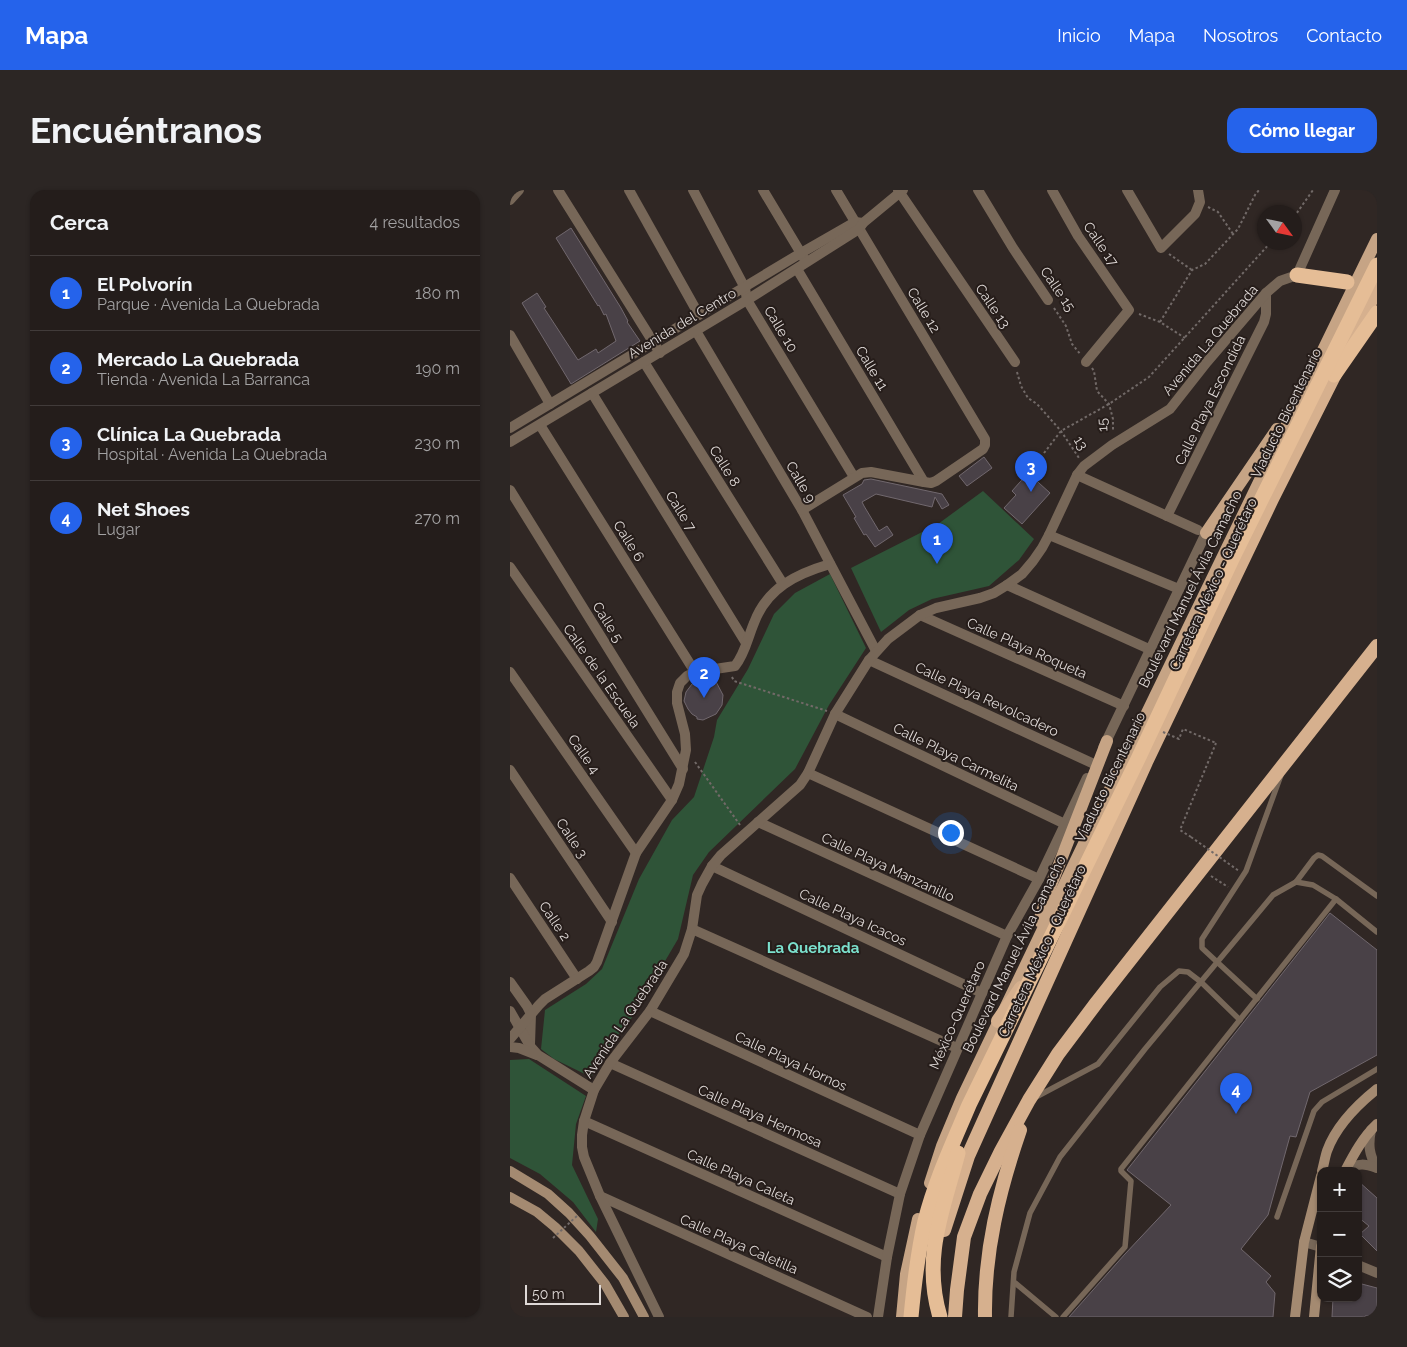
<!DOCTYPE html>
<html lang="es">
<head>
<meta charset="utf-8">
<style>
  :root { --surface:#241d1b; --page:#2c2624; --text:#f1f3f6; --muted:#a3a2a3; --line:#413b3a; --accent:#2563eb }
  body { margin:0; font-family:Raleway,sans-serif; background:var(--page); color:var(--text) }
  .controls { position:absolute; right:15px; bottom:15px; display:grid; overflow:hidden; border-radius:10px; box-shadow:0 1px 4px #0004 }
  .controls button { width:45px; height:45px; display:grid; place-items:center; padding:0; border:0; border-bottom:1px solid var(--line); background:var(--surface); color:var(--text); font:25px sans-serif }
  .compass { position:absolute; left:747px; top:15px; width:45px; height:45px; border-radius:50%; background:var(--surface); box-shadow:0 1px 4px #0004; rotate:123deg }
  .scale { position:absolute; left:15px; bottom:12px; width:76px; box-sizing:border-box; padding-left:5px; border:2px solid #dfd9d7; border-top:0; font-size:14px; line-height:18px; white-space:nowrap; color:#dfd9d7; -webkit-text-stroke:4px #261d1a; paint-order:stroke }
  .you { position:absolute; left:440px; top:642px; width:18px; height:18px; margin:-12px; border:4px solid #fff; border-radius:50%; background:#1a73e8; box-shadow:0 0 0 8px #1a73e833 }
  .badge { display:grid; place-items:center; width:32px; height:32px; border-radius:50%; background:var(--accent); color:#fff; font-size:16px; font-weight:700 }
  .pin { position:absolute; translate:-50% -41px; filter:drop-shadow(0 1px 2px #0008) }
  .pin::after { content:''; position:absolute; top:26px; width:18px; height:15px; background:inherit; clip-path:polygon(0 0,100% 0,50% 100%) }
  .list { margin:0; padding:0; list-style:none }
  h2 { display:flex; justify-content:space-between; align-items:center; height:65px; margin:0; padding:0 20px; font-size:21px }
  h2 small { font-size:16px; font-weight:400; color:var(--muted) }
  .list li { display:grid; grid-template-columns:32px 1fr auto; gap:15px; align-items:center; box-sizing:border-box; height:75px; padding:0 20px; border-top:1px solid var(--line) }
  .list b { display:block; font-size:19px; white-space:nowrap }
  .list p { margin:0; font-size:16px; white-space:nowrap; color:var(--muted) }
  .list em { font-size:16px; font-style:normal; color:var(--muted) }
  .icon { flex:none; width:28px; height:28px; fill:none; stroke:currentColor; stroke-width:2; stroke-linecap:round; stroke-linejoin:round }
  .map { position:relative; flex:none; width:867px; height:1127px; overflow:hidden; border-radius:15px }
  header { display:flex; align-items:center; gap:30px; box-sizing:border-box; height:70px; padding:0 25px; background:var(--accent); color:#fff }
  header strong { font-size:24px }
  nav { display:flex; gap:28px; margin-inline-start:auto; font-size:18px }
  .intro { display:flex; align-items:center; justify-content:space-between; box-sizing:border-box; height:120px; padding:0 30px }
  h1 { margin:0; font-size:35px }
  .button { padding:12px 22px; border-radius:15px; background:var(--accent); color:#fff; font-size:18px; font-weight:700 }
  main { display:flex; gap:30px; padding:0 30px }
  aside { flex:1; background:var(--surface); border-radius:15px; box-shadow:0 1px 4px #0004 }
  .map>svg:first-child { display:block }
  .green { fill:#2f5438 }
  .building { fill:#494147; stroke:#71686e }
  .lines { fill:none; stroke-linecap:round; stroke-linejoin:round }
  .path { stroke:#726a68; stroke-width:2; stroke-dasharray:2.5 2.5; stroke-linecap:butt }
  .service { stroke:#776758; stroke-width:5.5 }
  .minor { stroke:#776758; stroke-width:10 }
  .tertiary { stroke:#776758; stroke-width:10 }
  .secondary { stroke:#a48a71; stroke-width:10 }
  .primary { stroke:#c6a485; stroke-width:12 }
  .trunk { stroke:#d6b08e; stroke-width:14 }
  .motorway { stroke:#e5bd96; stroke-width:15 }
  .path-bridge { stroke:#726a68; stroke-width:2; stroke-dasharray:2.5 2.5; stroke-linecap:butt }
  .motorway-bridge { stroke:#e5bd96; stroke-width:15 }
  .labels { text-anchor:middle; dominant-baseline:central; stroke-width:4; stroke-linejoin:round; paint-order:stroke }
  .street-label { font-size:14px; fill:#dfd9d7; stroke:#261d1a }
  .neighbourhood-label { font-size:15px; font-weight:bold; fill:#7be0cd; stroke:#261d1a }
</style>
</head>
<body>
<header>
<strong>Mapa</strong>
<nav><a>Inicio</a><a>Mapa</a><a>Nosotros</a><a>Contacto</a></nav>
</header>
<div class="intro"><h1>Encuéntranos</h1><a class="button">Cómo llegar</a></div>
<main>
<aside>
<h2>Cerca<small>4 resultados</small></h2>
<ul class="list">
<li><span class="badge">1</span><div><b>El Polvorín</b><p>Parque · Avenida La Quebrada</p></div><em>180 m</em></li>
<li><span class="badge">2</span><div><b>Mercado La Quebrada</b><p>Tienda · Avenida La Barranca</p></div><em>190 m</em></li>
<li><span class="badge">3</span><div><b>Clínica La Quebrada</b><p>Hospital · Avenida La Quebrada</p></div><em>230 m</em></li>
<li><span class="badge">4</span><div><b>Net Shoes</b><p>Lugar</p></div><em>270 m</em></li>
</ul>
</aside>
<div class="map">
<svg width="867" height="1127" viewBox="0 0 867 1127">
  <rect width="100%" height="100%" fill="#302724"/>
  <g class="green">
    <path d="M473,301L524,349L509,370L479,396L422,409L399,420L371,442L341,378L428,334Z"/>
    <path d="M320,384L356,458L319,515L285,579L199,662L183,685L168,749L121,829L108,845L81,887L44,869L31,859L35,820L76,794L92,779L129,689L162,630L184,607L204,547L207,530L238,479L264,424L285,403Z"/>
    <path d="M19,869L76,906L66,934L62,975L88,1029L86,1042L63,1012L30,984L0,968V870Z"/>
  </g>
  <g class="building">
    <path d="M61,38L111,118L118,131L117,132L130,151L61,194L12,113L27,103L36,117L34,118L68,170L86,159L88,163L106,151L96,124L94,125L89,115L88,116L46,48Z"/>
    <path d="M474,267L482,278L457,296L449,286Z"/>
    <path d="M518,283L540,303L512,334L494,318L506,305L502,301Z"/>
    <path d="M361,289L432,304L439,315L432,319L425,307L422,317L366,304L352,312L354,316L369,341L377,336L383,345L365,357L356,344L354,345L344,328L346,327L333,305L352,294L354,290Z"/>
    <path d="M203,486L213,505L212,515L206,524L193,530L187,529V527L182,524L178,519L174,511L176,502L182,494L188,490L194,489L200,491Z"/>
    <path d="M820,723L867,760V865L800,902L786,947L780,946L758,1025L731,1059L761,1086L756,1092L765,1103L763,1127H559L615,1064L661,1015L617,980Z"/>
    <path d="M848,991L867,1008V1061L850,1044L859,1036L848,1027Z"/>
    <path d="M848,1093L867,1098V1126H855V1127H822L823,1108H848Z"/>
  </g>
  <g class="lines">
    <g class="path">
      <path d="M698,17L708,22L723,44"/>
      <path d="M784,27L803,0"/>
      <path d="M659,64L682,80"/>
      <path d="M544,118L556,136L562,154L571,165"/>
      <path d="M629,124L650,132L675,148"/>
      <path d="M650,132L682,80L695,74L728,39L745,5L749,0"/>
      <path d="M582,178L584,181L587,201L599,214L603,229V242"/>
      <path d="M507,182L511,196L518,208L527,214L551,241L569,268"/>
      <path d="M534,263L551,241L599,214L639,187L761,52"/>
      <path d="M222,487L224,491L317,521"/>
      <path d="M185,572L230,635"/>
      <path d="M681,647L670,640L706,553"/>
      <path d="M701,686L718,697"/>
    </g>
    <g class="service">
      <path d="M786,692L804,668L808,665L812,666L867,706"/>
      <path d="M826,709L867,742"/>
      <path d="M747,809L692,758V749L736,681L771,585"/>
      <path d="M526,907L588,874L650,797L669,781L678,782L691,792L730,830"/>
      <path d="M767,1027L804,921L812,912L867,879"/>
      <path d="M504,1092L546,1127"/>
      <path d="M501,1127L504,1082L520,1023L550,967L635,859L763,705L786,692L803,695L826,709L611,979V981L621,991L615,1057L553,1127"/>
    </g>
    <g class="minor">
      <path d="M48,0L150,163"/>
      <path d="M119,0L189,125"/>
      <path d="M183,0L235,98L237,110L344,287"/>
      <path d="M253,0L295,70"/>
      <path d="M388,0L505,172"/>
      <path d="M468,0L503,58L538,110"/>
      <path d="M542,0L568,46L619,120L576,172"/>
      <path d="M617,0L651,58L685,24L690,12L688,0"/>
      <path d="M287,79L414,292"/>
      <path d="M186,141L292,320L366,461"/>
      <path d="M0,145L40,214"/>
      <path d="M134,172L273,394"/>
      <path d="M82,203L236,453"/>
      <path d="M30,235L185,482"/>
      <path d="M567,285L688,340"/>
      <path d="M0,300L173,579"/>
      <path d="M292,320L352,283L361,282L414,292L421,293L426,291L473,259L475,255V249L326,0"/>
      <path d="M657,326L754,132L756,124V103"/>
      <path d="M539,345L669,399"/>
      <path d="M0,377L162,610"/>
      <path d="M497,395L639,459"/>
      <path d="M410,425L614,516"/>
      <path d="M359,470L584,574"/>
      <path d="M0,482L126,663"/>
      <path d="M325,524L555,634"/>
      <path d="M593,558L696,343"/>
      <path d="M0,580L102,732"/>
      <path d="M298,583L529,689"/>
      <path d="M248,632L497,746"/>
      <path d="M202,676L472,803"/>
      <path d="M0,688L67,789"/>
      <path d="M182,739L447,858"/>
      <path d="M0,792L17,816L21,824L20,854"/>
      <path d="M0,821L20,856L28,865L84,900"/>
      <path d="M140,821L410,945"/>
      <path d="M0,849L29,815L35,809L79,781L84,777L87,772L126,663L162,610L169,594L176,560L175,544L167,513V502L170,493L177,486L185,482L225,476C235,464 238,447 244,433C257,398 286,384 320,374"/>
      <path d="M0,857L9,858L27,865"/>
      <path d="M100,873L390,1004"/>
      <path d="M74,931L377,1067"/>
      <path d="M90,1006L357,1127"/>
      <path d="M794,1052L811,1057"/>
      <path d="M848,1075L867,1083"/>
      <path d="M368,1127L377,1067L390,1004L410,945L497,746L529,689L577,588"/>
    </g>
    <g class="tertiary">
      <path d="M0,10L9,0"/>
      <path d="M0,238L291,63L345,32L353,33"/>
      <path d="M0,252L237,110L349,39L353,33L393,0"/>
      <path d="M861,940C858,955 859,965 867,978"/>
      <path d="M838,981C848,972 855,974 867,978"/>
      <path d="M149,1127L90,1006L74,967L72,957V945L74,931L84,900L100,873L140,821L174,764L182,739L187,705L192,694L202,676L211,665L290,595L298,583L325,524L359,470L378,449L410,425L426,418L470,408L484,403L497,395L512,384L523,371L532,358L539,345L567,285L574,276L602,255L660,219L697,172L756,103L770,91L787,85L825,0"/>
    </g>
    <g class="secondary">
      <path d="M0,981L38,1004L59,1023L80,1046L113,1088L134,1127"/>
      <path d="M812,981C814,974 815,967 817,961C826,936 847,915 867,899"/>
      <path d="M835,981C844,964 853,947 867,934"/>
      <path d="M0,1007L27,1022L45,1037L69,1061L95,1094L114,1127"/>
      <path d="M785,1127L794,1052L811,986"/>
      <path d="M804,1127L811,1056"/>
    </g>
    <g class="primary">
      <path d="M696,343L767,239"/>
      <path d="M529,731L538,703L597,551"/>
      <path d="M420,993L432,956L452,908L616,566L867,49"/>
      <path d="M392,1127L396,1084L408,1029"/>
    </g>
    <g class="trunk">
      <path d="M840,154L867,98"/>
      <path d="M488,831L511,798"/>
      <path d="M434,1040L458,966L636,572L762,309L829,176"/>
      <path d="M445,1127L447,1100L454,1047L470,1004L491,961L519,910L548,864L587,812L867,456"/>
      <path d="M475,1127C474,1062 489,1001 510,940"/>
    </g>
    <g class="motorway">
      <path d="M787,85L837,92"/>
      <path d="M824,185L867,123"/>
    </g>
    <g class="path-bridge">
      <path d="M621,529L632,534"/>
      <path d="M653,542L669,549L673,539L706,553"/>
      <path d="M681,647L729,681"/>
      <path d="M43,1048L68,1025"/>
    </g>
    <g class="motorway-bridge">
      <path d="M401,1127C404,1095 408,1062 415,1031C425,991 443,953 459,915L628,569L722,369L867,75"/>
      <path d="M430,1127C412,1067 433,1020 448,963"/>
    </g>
  </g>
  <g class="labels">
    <g class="street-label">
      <text transform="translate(591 54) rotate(56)">Calle 17</text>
      <text transform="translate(548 99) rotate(56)">Calle 15</text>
      <text transform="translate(483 116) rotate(56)">Calle 13</text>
      <text transform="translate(414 120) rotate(59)">Calle 12</text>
      <text transform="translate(172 133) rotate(-31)">Avenida del Centro</text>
      <text transform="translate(271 139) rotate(59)">Calle 10</text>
      <text transform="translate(700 150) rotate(-50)">Avenida La Quebrada</text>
      <text transform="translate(362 178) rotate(59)">Calle 11</text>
      <text transform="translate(700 210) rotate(-64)">Calle Playa Escondida</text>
      <text transform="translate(776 223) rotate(-64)">Viaducto Bicentenario</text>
      <text transform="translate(592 235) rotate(-94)">15</text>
      <text transform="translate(571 253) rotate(57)">13</text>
      <text transform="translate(215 276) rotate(58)">Calle 8</text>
      <text transform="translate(291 292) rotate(60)">Calle 9</text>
      <text transform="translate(171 321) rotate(58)">Calle 7</text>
      <text transform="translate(119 351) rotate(58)">Calle 6</text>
      <text transform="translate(703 394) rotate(-65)">Carretera México - Querétaro</text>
      <text transform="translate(680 399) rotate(-64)">Boulevard Manuel Ávila Camacho</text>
      <text transform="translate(98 432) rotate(58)">Calle 5</text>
      <text transform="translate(517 458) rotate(24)">Calle Playa Roqueta</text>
      <text transform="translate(92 486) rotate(55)">Calle de la Escuela</text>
      <text transform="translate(477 509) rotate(25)">Calle Playa Revolcadero</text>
      <text transform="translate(74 564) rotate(55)">Calle 4</text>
      <text transform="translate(446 567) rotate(26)">Calle Playa Carmelita</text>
      <text transform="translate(600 587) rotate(-64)">Viaducto Bicentenario</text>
      <text transform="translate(62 648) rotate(56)">Calle 3</text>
      <text transform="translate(378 677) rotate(25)">Calle Playa Manzanillo</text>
      <text transform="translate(343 727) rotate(25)">Calle Playa Icacos</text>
      <text transform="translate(45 731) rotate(56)">Calle 2</text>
      <text transform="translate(532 761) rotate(-65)">Carretera México - Querétaro</text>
      <text transform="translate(504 764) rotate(-64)">Boulevard Manuel Ávila Camacho</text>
      <text transform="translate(447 825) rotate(-66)">México-Querétaro</text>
      <text transform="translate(115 829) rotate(-56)">Avenida La Quebrada</text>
      <text transform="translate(281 871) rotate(25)">Calle Playa Hornos</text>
      <text transform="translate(250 926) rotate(24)">Calle Playa Hermosa</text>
      <text transform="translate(231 987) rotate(24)">Calle Playa Caleta</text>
      <text transform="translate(229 1054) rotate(24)">Calle Playa Caletilla</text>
    </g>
    <g class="neighbourhood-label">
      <text x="303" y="758">La Quebrada</text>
    </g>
  </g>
</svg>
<div class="controls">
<button>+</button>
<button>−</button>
<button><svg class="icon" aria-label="layers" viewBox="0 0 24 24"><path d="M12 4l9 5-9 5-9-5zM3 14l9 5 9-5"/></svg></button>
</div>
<svg class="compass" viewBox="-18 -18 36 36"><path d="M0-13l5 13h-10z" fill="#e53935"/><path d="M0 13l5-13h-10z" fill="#a3a2a3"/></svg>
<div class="scale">50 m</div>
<div class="you"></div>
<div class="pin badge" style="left:427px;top:374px">1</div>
<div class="pin badge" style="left:194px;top:508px">2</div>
<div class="pin badge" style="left:521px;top:302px">3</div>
<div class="pin badge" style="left:726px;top:924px">4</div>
</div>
</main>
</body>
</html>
